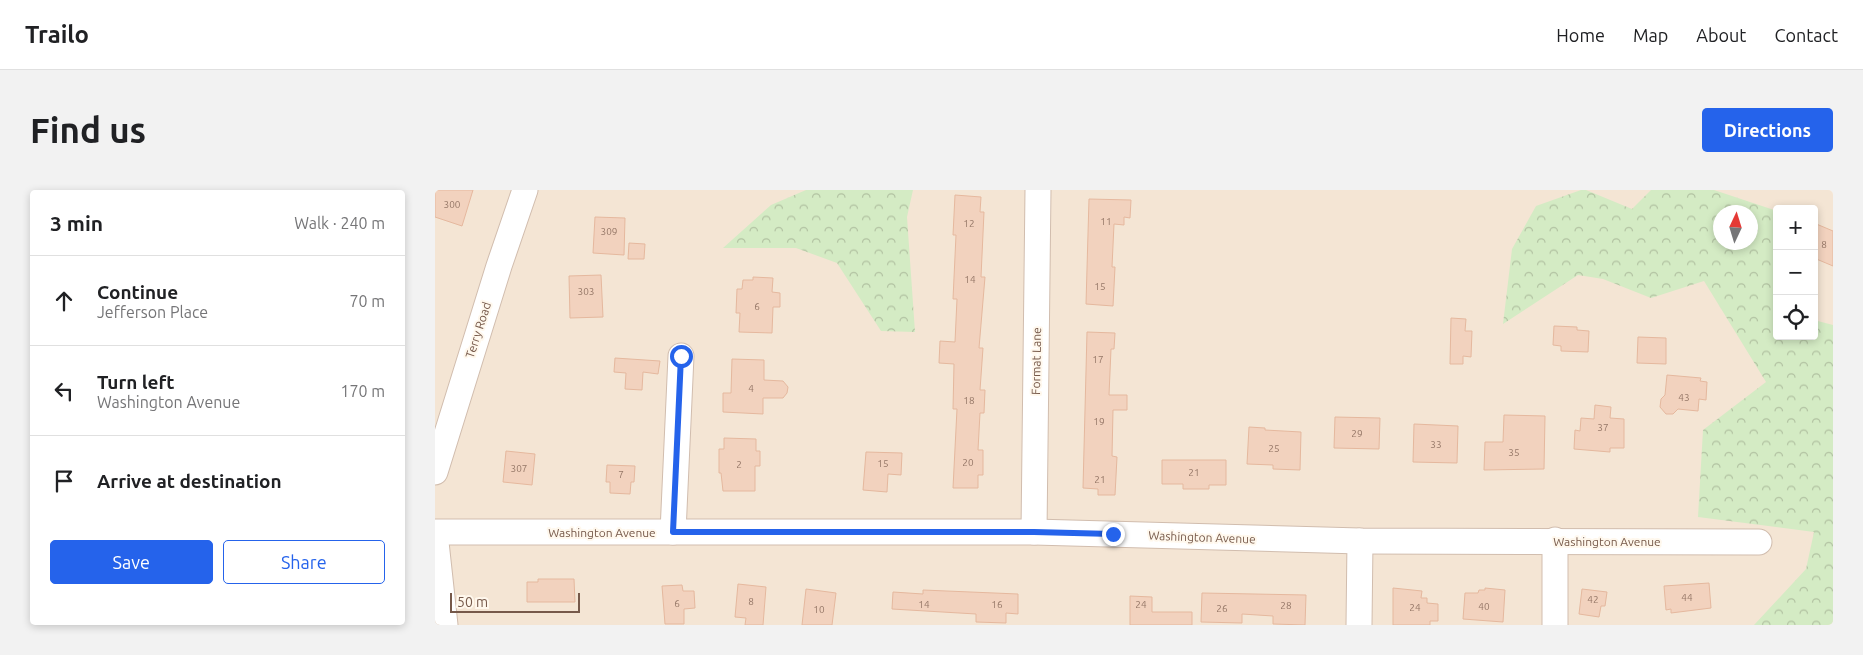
<!DOCTYPE html>
<html lang="en">
<head>
<meta charset="utf-8">
<style>
  :root { --surface:#fff; --page:#f2f2f2; --text:#202124; --muted:#757577; --line:#e0e0e0; --accent:#2563eb }
  body { margin:0; font-family:Ubuntu,sans-serif; background:var(--page); color:var(--text) }
  .controls { position:absolute; right:15px; top:15px; display:grid; overflow:hidden; border-radius:5px; box-shadow:0 2px 8px #0003 }
  .controls button { width:45px; height:45px; display:grid; place-items:center; padding:0; border:0; border-bottom:1px solid var(--line); background:var(--surface); color:var(--text); font:25px sans-serif }
  .compass { position:absolute; left:1278px; top:15px; width:45px; height:45px; border-radius:50%; background:var(--surface); box-shadow:0 2px 8px #0003; rotate:4deg }
  .scale { position:absolute; left:15px; bottom:12px; width:130px; box-sizing:border-box; padding-left:5px; border:2px solid #76594a; border-top:0; font-size:14px; line-height:18px; white-space:nowrap; color:#76594a; -webkit-text-stroke:4px #fff8ed; paint-order:stroke }
  .stop { position:absolute; width:15px; height:15px; margin:-11px; border:4px solid #2563eb; border-radius:50%; background:#fff }
  .stop.end { background:#2563eb; border-color:#fff; box-shadow:0 1px 5px #0008 }
  .list { margin:0; padding:0; list-style:none }
  h2 { display:flex; justify-content:space-between; align-items:center; height:65px; margin:0; padding:0 20px; font-size:21px }
  h2 small { font-size:16px; font-weight:400; color:var(--muted) }
  .list li { display:grid; grid-template-columns:32px 1fr auto; gap:15px; align-items:center; box-sizing:border-box; height:90px; padding:0 20px; border-top:1px solid var(--line) }
  .list b { display:block; font-size:19px; white-space:nowrap }
  .list p { margin:0; font-size:16px; white-space:nowrap; color:var(--muted) }
  .list em { font-size:16px; font-style:normal; color:var(--muted) }
  .actions { display:flex; gap:10px; padding:15px 20px }
  .actions a { flex:1; padding:11px 0; border:1px solid var(--accent); border-radius:5px; text-align:center; font-size:18px; color:var(--accent) }
  .actions .main { background:var(--accent); color:#fff }
  .icon { flex:none; width:28px; height:28px; fill:none; stroke:currentColor; stroke-width:2; stroke-linecap:round; stroke-linejoin:round }
  .map { position:relative; flex:none; width:1398px; height:435px; overflow:hidden; border-radius:5px }
  header { display:flex; align-items:center; gap:30px; box-sizing:border-box; height:70px; padding:0 25px; background:var(--surface); border-bottom:1px solid var(--line) }
  header strong { font-size:24px }
  nav { display:flex; gap:28px; margin-inline-start:auto; font-size:18px }
  .intro { display:flex; align-items:center; justify-content:space-between; box-sizing:border-box; height:120px; padding:0 30px }
  h1 { margin:0; font-size:35px }
  .button { padding:12px 22px; border-radius:5px; background:var(--accent); color:#fff; font-size:18px; font-weight:700 }
  main { display:flex; gap:30px; padding:0 30px }
  aside { flex:1; background:var(--surface); border-radius:5px; box-shadow:0 2px 8px #0003 }
  .map>svg:first-child { display:block }
  .residential { fill:#f4e5d4; fill-rule:evenodd }
  .forest { fill:url(#forest-crowns); fill-rule:evenodd }
  .building { fill:#f2d2be; stroke:#e5b89e }
  .lines { fill:none; stroke-linecap:round; stroke-linejoin:round }
  .minor-casing { stroke:#d1bdae; stroke-width:27 }
  .minor { stroke:#fff; stroke-width:25 }
  .route { stroke:#2563eb; stroke-width:6 }
  .labels { text-anchor:middle; dominant-baseline:central; stroke-width:4; stroke-linejoin:round; paint-order:stroke }
  .number-label { font-size:10px; fill:#957767 }
  .street-label { font-size:12px; fill:#76594a; stroke:#fff8ed }
</style>
</head>
<body>
<header>
<strong>Trailo</strong>
<nav><a>Home</a><a>Map</a><a>About</a><a>Contact</a></nav>
</header>
<div class="intro"><h1>Find us</h1><a class="button">Directions</a></div>
<main>
<aside>
<h2>3 min<small>Walk · 240 m</small></h2>
<ul class="list">
<li><svg class="icon" aria-label="ahead" viewBox="0 0 24 24"><path d="M12 20V5M6 11l6-6 6 6"/></svg><div><b>Continue</b><p>Jefferson Place</p></div><em>70 m</em></li>
<li><svg class="icon" aria-label="left" viewBox="0 0 24 24"><path d="M17 20v-9H6M10 6l-5 5 5 5"/></svg><div><b>Turn left</b><p>Washington Avenue</p></div><em>170 m</em></li>
<li><svg class="icon" aria-label="arrive" viewBox="0 0 24 24"><path d="M6 21V4h12l-3 4 3 4H6"/></svg><div><b>Arrive at destination</b></div></li>
</ul>
<div class="actions"><a class="main">Save</a><a>Share</a></div>
</aside>
<div class="map">
<svg width="1398" height="435" viewBox="0 0 1398 435">
  <defs>
    <pattern id="forest-crowns" width="20" height="18" patternUnits="userSpaceOnUse" patternTransform="scale(1.25)"><rect width="20" height="18" fill="#d4ebc4"/><path d="M2 6a3 3 0 1 1 6 0M12 15a3 3 0 1 1 6 0" fill="none" stroke="#b1c1a1"/></pattern>
  </defs>
  <rect width="100%" height="100%" fill="#fdf4e6"/>
  <path class="residential" d="M0,0H1398V435H0ZM1342,19H1379V146H1342ZM1286,22H1316V52H1286Z"/>
  <g class="forest">
    <path d="M371,0H478L472,27L480,142L446,141L402,73L361,58H288L336,15Z"/>
    <path d="M1146,0H1151L1197,19L1216,0H1279L1342,21V146H1379V130L1398,135V435H1319L1371,379L1379,342L1263,327L1268,240L1331,192L1269,91L1216,108L1168,89L1143,85L1068,134L1077,59L1101,16ZM1286,22H1316V52H1286Z"/>
  </g>
  <g class="building">
    <path d="M0,0H38L27,36L0,27Z"/>
    <path d="M520,5L546,7L545,22H549L546,87H550L544,158H548L545,200H550L549,223H545L543,260H548V285H543V298H518L522,219H518L519,174L504,173L505,151L520,152L522,109H518L521,45H518Z"/>
    <path d="M654,9L696,10L695,28L689,27V35L679,34L677,77H680L678,116L651,114Z"/>
    <path d="M160,27L190,28L189,65L158,63Z"/>
    <path d="M1379,33L1398,41V76L1379,68Z"/>
    <path d="M194,53L210,54L209,69H193Z"/>
    <path d="M166,85L168,127L135,128L134,86Z"/>
    <path d="M318,87L338,88L337,102L345,103V117H338L337,143L304,142L305,123H301L302,99H307L308,90H318Z"/>
    <path d="M1016,128L1031,129L1030,141H1037L1036,167L1028,166V174H1015Z"/>
    <path d="M1119,136L1142,137V140L1154,141L1153,162L1126,161V156L1118,155Z"/>
    <path d="M652,142L680,143L679,159H676L674,205H692V220H678L677,266L682,267L680,305H663V299L648,298Z"/>
    <path d="M1203,147L1231,148V174L1202,173Z"/>
    <path d="M180,168L225,171L223,184L208,182L207,200L190,199L191,183L179,182Z"/>
    <path d="M297,169L329,170V190L348,191L353,197L352,203L348,208H328V224L288,222V203H296Z"/>
    <path d="M1232,185L1266,188L1265,191L1272,192L1271,210L1264,209L1263,221L1243,219L1238,224H1231L1225,217L1226,209L1230,205Z"/>
    <path d="M1160,215L1176,217L1175,228L1189,229V258H1175V262L1139,259L1140,240L1145,241L1146,228L1159,229Z"/>
    <path d="M1069,225L1110,226L1109,279L1049,280L1050,252H1068Z"/>
    <path d="M900,227L945,228L944,259L899,258Z"/>
    <path d="M979,234L1023,236L1022,273L978,272Z"/>
    <path d="M814,237L830,238V240L866,242L865,280L838,279V275L812,274Z"/>
    <path d="M289,248L321,249V261H325V276H320V301H288L286,283H284V259H289Z"/>
    <path d="M71,261L100,264L97,295L68,292Z"/>
    <path d="M431,262L467,263L466,285L453,284L452,302L428,300Z"/>
    <path d="M727,270H791V295H774V299H748V294H727Z"/>
    <path d="M172,275L200,276L199,292H196L195,304L175,303V292H171Z"/>
    <path d="M103,389H139L140,412H92V392H103Z"/>
    <path d="M1274,393L1276,418L1236,423V419L1231,420L1229,396Z"/>
    <path d="M303,394L331,397L328,435H310L311,428L300,427Z"/>
    <path d="M247,395L248,401H259L260,418L249,419V434H230L227,396Z"/>
    <path d="M958,398L987,401L986,408H992V413L1003,414V431H995V435H958Z"/>
    <path d="M1050,398L1070,400L1068,432L1028,429L1030,403H1043L1044,400H1050Z"/>
    <path d="M371,399L401,403L397,435H367Z"/>
    <path d="M1147,399L1172,402L1170,416H1166L1164,427L1144,424Z"/>
    <path d="M488,400L583,404V424L571,423V433L541,432V424L457,419L458,402L488,404Z"/>
    <path d="M767,403L871,405L870,435L838,434V426L807,424V433L766,432Z"/>
    <path d="M695,406L717,407V422H757V435H695Z"/>
  </g>
  <g class="lines">
    <g class="minor-casing">
      <g id="minor">
        <path d="M0,282L64,76L90,0"/>
        <path d="M0,342H599L925,351L1324,352"/>
        <path d="M238,342L246,166"/>
        <path d="M599,342L603,0"/>
        <path d="M0,343L10,435"/>
        <path d="M924,435L925,351"/>
        <path d="M1120,435V350"/>
      </g>
    </g>
    <use href="#minor" class="minor"/>
  </g>
  <g class="lines">
    <path class="route" d="M246,166L238,342H599L678,344"/>
  </g>
  <g class="labels">
    <g class="number-label">
      <text x="17" y="14">300</text>
      <text x="671" y="31">11</text>
      <text x="534" y="33">12</text>
      <text x="174" y="41">309</text>
      <text x="1389" y="54">8</text>
      <text x="535" y="89">14</text>
      <text x="665" y="96">15</text>
      <text x="151" y="101">303</text>
      <text x="322" y="116">6</text>
      <text x="663" y="169">17</text>
      <text x="316" y="198">4</text>
      <text x="1249" y="207">43</text>
      <text x="534" y="210">18</text>
      <text x="664" y="231">19</text>
      <text x="1168" y="237">37</text>
      <text x="922" y="243">29</text>
      <text x="1001" y="254">33</text>
      <text x="839" y="258">25</text>
      <text x="1079" y="262">35</text>
      <text x="533" y="272">20</text>
      <text x="448" y="273">15</text>
      <text x="304" y="274">2</text>
      <text x="84" y="278">307</text>
      <text x="759" y="282">21</text>
      <text x="186" y="284">7</text>
      <text x="665" y="289">21</text>
      <text x="1252" y="407">44</text>
      <text x="1158" y="409">42</text>
      <text x="316" y="411">8</text>
      <text x="242" y="413">6</text>
      <text x="489" y="414">14</text>
      <text x="562" y="414">16</text>
      <text x="706" y="414">24</text>
      <text x="851" y="415">28</text>
      <text x="1049" y="416">40</text>
      <text x="980" y="417">24</text>
      <text x="787" y="418">26</text>
      <text x="384" y="419">10</text>
    </g>
    <g class="street-label">
      <text transform="translate(43 140) rotate(-72)">Terry Road</text>
      <text transform="translate(601 171) rotate(-89)">Format Lane</text>
      <text x="167" y="342">Washington Avenue</text>
      <text transform="translate(767 347) rotate(2)">Washington Avenue</text>
      <text x="1172" y="351">Washington Avenue</text>
    </g>
  </g>
</svg>
<div class="controls">
<button>+</button>
<button>−</button>
<button><svg class="icon" aria-label="locate" viewBox="0 0 24 24"><circle cx="12" cy="12" r="6"/><path d="M12 2v4M12 18v4M2 12h4M18 12h4"/></svg></button>
</div>
<svg class="compass" viewBox="-18 -18 36 36"><path d="M0-13l5 13h-10z" fill="#e53935"/><path d="M0 13l5-13h-10z" fill="#757577"/></svg>
<div class="scale">50 m</div>
<div class="stop" style="left:246px;top:166px"></div>
<div class="stop end" style="left:678px;top:344px"></div>
</div>
</main>
</body>
</html>
